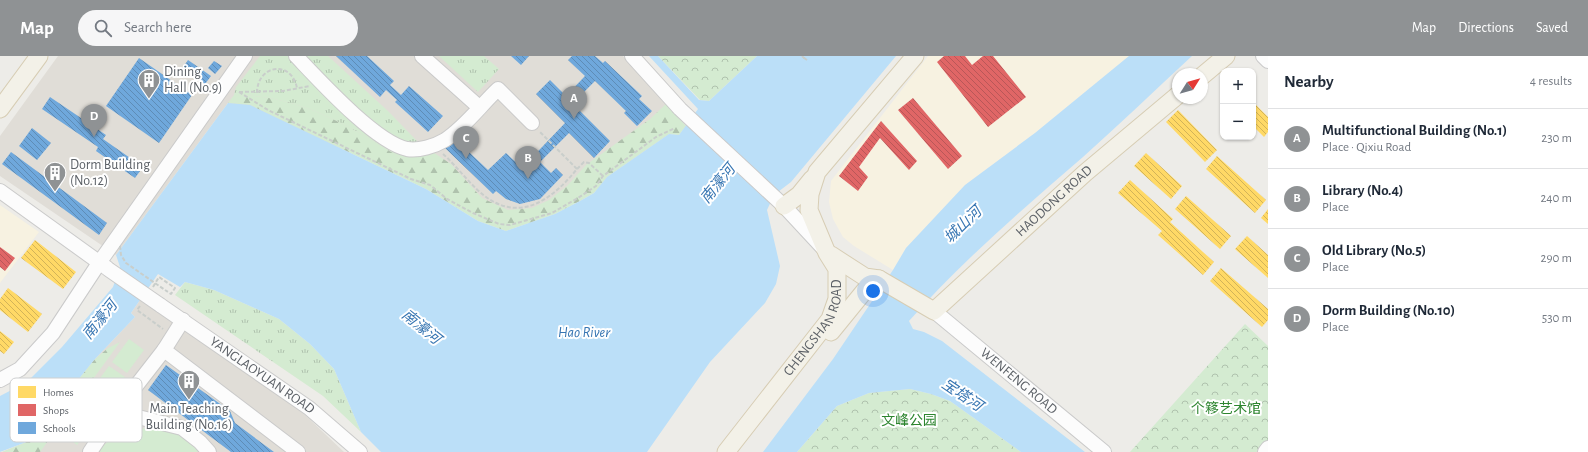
<!DOCTYPE html>
<html lang="en">
<head>
<meta charset="utf-8">
<style>
  :root { --surface:#fff; --page:#f6f6f7; --text:#1f2937; --muted:#747a83; --line:#e0e1e3; --accent:#8f9294 }
  body { margin:0; font-family:"Alegreya Sans","Noto Sans SC",sans-serif; background:var(--page); color:var(--text) }
  .controls { position:absolute; right:12px; top:12px; display:grid; overflow:hidden; border-radius:8px; box-shadow:0 1px 3px #0004 }
  .controls button { width:36px; height:36px; display:grid; place-items:center; padding:0; border:0; border-bottom:1px solid var(--line); background:var(--surface); color:var(--text); font:20px sans-serif }
  .compass { position:absolute; left:1172px; top:12px; width:36px; height:36px; border-radius:50%; background:var(--surface); box-shadow:0 1px 3px #0004; rotate:53deg }
  .you { position:absolute; left:873px; top:235px; width:14px; height:14px; margin:-10px; border:3px solid #fff; border-radius:50%; background:#1a73e8; box-shadow:0 0 0 6px #1a73e833 }
  .badge { display:grid; place-items:center; width:26px; height:26px; border-radius:50%; background:var(--accent); color:#fff; font-size:13px; font-weight:700 }
  .pin { position:absolute; translate:-50% -33px; filter:drop-shadow(0 1px 2px #0008) }
  .pin::after { content:''; position:absolute; top:21px; width:14px; height:12px; background:inherit; clip-path:polygon(0 0,100% 0,50% 100%) }
  .list { margin:0; padding:0; list-style:none }
  h2 { display:flex; justify-content:space-between; align-items:center; height:52px; margin:0; padding:0 16px; font-size:17px }
  h2 small { font-size:13px; font-weight:400; color:var(--muted) }
  .list li { display:grid; grid-template-columns:26px 1fr auto; gap:12px; align-items:center; box-sizing:border-box; height:60px; padding:0 16px; border-top:1px solid var(--line) }
  .list b { display:block; font-size:15px; white-space:nowrap }
  .list p { margin:0; font-size:13px; white-space:nowrap; color:var(--muted) }
  .list em { font-size:13px; font-style:normal; color:var(--muted) }
  .icon { flex:none; width:22px; height:22px; fill:none; stroke:currentColor; stroke-width:2; stroke-linecap:round; stroke-linejoin:round }
  .map { position:relative; flex:none; width:1268px; height:396px; overflow:hidden }
  header { display:flex; align-items:center; gap:24px; box-sizing:border-box; height:56px; padding:0 20px; background:var(--accent); color:#fff }
  header strong { font-size:19px }
  nav { display:flex; gap:22px; margin-inline-start:auto; font-size:14px }
  .search { width:280px; height:36px; background:var(--page); display:flex; align-items:center; gap:10px; box-sizing:border-box; padding:0 14px; border-radius:22px; color:var(--muted); font-size:15px }
  main { display:flex }
  aside { flex:1; background:var(--surface) }
  .map>svg:first-child { display:block }
  .commercial { fill:#f7f2e1 }
  .education { fill:#e0ddd7 }
  .grass { fill:url(#grass-tufts) }
  .forest { fill:url(#forest-firs) }
  .park { fill:url(#park-crowns) }
  .pitch { fill:#d4ebd1 }
  .water { fill:#bbdff8 }
  .homes { fill:url(#homes-back-hatch) }
  .shops { fill:url(#shops-back-hatch) }
  .schools { fill:url(#schools-back-hatch) }
  .lines { fill:none; stroke-linecap:round; stroke-linejoin:round }
  .minor-casing { stroke:#cacaca; stroke-width:16 }
  .major-casing { stroke:#d7cdb4; stroke-width:19 }
  .path { stroke:#c9cecb; stroke-width:2; stroke-dasharray:4 2; stroke-linecap:butt }
  .minor { stroke:#fcfcfc; stroke-width:14 }
  .major { stroke:#f3f1e8; stroke-width:17 }
  .minor-bridge-casing { stroke:#cacaca; stroke-width:16; stroke-linecap:butt }
  .path-bridge { stroke:#c9cecb; stroke-width:2; stroke-dasharray:4 2; stroke-linecap:butt }
  .minor-bridge { stroke:#fcfcfc; stroke-width:14 }
  .labels { text-anchor:middle; dominant-baseline:central; stroke-width:4; stroke-linejoin:round; paint-order:stroke }
  .poi-label { font-size:14px; fill:#5c6167; stroke:#fff; text-anchor:start }
  .street-label { font-size:14px; fill:#5c6167; stroke:#fff }
  .park-label { font-size:14px; fill:#2d852f; stroke:#fff }
  .water-label { font-size:15px; font-style:italic; fill:#3675b2; stroke:#fff }
  .key { fill:#fff; stroke:#ced0d1; stroke-width:1 }
  .key-label { font-size:11px; fill:#5c6167 }
</style>
</head>
<body>
<header>
<strong>Map</strong>
<div class="search"><svg class="icon" aria-label="search" viewBox="0 0 24 24"><circle cx="10" cy="10" r="6"/><path d="M15 15l6 6"/></svg>Search here</div>
<nav><a>Map</a><a>Directions</a><a>Saved</a></nav>
</header>
<main>
<div class="map">
<svg width="1268" height="396" viewBox="0 0 1268 396">
  <defs>
    <pattern id="grass-tufts" width="24" height="20" patternUnits="userSpaceOnUse"><rect width="24" height="20" fill="#d4ebd1"/><path d="M3 7l-1-3M5 7V3M7 7l1-3M15 17l-1-3M17 17v-4M19 17l1-3" fill="none" stroke="#afc2ad"/></pattern>
    <pattern id="forest-firs" width="22" height="20" patternUnits="userSpaceOnUse"><rect width="22" height="20" fill="#d4ebd1"/><path d="M5 1l3.5 6h-7zM16 11l3.5 6h-7z" fill="#afc2ad"/></pattern>
    <pattern id="park-crowns" width="20" height="18" patternUnits="userSpaceOnUse"><rect width="20" height="18" fill="#d4ebd1"/><path d="M2 6a3 3 0 1 1 6 0M12 15a3 3 0 1 1 6 0" fill="none" stroke="#afc2ad"/></pattern>
    <pattern id="homes-back-hatch" width="6" height="6" patternUnits="userSpaceOnUse"><rect width="6" height="6" fill="#ffd966"/><path d="M-1 5l2 2M0 0l6 6M5-1l2 2" fill="none" stroke="#d2b358"/></pattern>
    <pattern id="shops-back-hatch" width="6" height="6" patternUnits="userSpaceOnUse"><rect width="6" height="6" fill="#e06666"/><path d="M-1 5l2 2M0 0l6 6M5-1l2 2" fill="none" stroke="#b95758"/></pattern>
    <pattern id="schools-back-hatch" width="6" height="6" patternUnits="userSpaceOnUse"><rect width="6" height="6" fill="#6fa8dc"/><path d="M-1 5l2 2M0 0l6 6M5-1l2 2" fill="none" stroke="#5e8cb6"/></pattern>
  </defs>
  <rect width="100%" height="100%" fill="#edece8"/>
  <g class="commercial">
    <path d="M928,0H1129L1035,77L965,129L906,192L893,214L854,190L843,181L833,163L829,146L831,125Z"/>
    <path d="M0,149L39,176L0,227Z"/>
  </g>
  <g class="education">
    <path d="M58,0H623L686,70L669,78L607,121L598,133L529,168L228,47L116,199L0,120V80Z"/>
    <path d="M140,244L302,356L344,396H2L29,385L94,304L135,261L131,257Z"/>
  </g>
  <g class="grass">
    <path d="M260,0H328L388,55L419,87L402,103C349,69 298,39 234,39L236,31Z"/>
    <path d="M439,0H484L499,13L478,36Z"/>
    <path d="M185,226L214,234L279,263L310,288L334,313L361,376L323,340L175,239Z"/>
  </g>
  <g class="forest">
    <path d="M234,39C298,39 349,69 402,103L419,87L451,108L482,142L508,154L532,152L549,144L567,130L586,109L650,63L666,48L686,70L679,79L669,78L607,121L594,137L580,145L555,158L506,175L478,165L426,133L250,49L228,47Z"/>
    <path d="M120,286L40,396H2L29,385L94,304L108,292Z"/>
  </g>
  <g class="park">
    <path d="M658,0H757L709,45L700,44Z"/>
    <path d="M1245,268L1268,290V388L1261,396H1130Z"/>
    <path d="M910,333L931,338L950,345L1021,396H797L837,350L869,337Z"/>
  </g>
  <g class="pitch">
    <path d="M129,283L144,294L127,317L112,306Z"/>
    <path d="M109,310L125,321L102,353L86,341Z"/>
    <path d="M84,344L100,357L77,389L60,376Z"/>
    <path d="M150,371L182,377L203,396H98C109,379 131,376 150,371Z"/>
  </g>
  <g class="water">
    <path d="M649,0H658L699,44L709,45L757,0H896L791,126L774,139L767,154L780,210L776,228L765,247L710,306L647,396H381L361,376L334,313L310,288L279,263L214,234L185,226L180,231L158,218L131,257L135,261L94,304L29,385L0,396V340L27,326L62,291L113,231L120,211L116,199L228,47L250,49L426,133L478,165L506,175L555,158L580,145L594,137L607,121L669,78L679,79L698,53Z"/>
    <path d="M1129,0H1192C1155,34 1120,68 1083,101C1023,153 962,205 909,265L913,273L924,276L942,285L1085,396H1021L950,345L931,338L910,333L869,337L837,350L797,396H763L833,303L893,214L906,192L965,129L1035,77Z"/>
  </g>
  <g class="homes">
    <path d="M1253,46L1268,61V76L1264,81L1253,70Z"/>
    <path d="M1178,54L1217,94L1205,106L1166,66Z"/>
    <path d="M1146,97L1182,130L1171,143L1134,110Z"/>
    <path d="M1217,100L1266,144L1255,157L1206,113Z"/>
    <path d="M1130,124L1173,163L1170,166L1214,206L1203,219L1158,179L1162,175L1118,137Z"/>
    <path d="M1186,140L1231,180L1220,193L1175,153Z"/>
    <path d="M1268,153V168L1261,162Z"/>
    <path d="M1247,180L1268,199V222L1235,193Z"/>
    <path d="M35,184L76,216L63,233L21,202Z"/>
    <path d="M1221,212L1268,253V264L1262,271L1210,225Z"/>
    <path d="M8,232L42,258L28,276L0,254V243Z"/>
    <path d="M0,275L14,286L4,298L0,295Z"/>
  </g>
  <g class="shops">
    <path d="M944,0H965L972,9L983,0H993L1026,41L988,71L937,6Z"/>
    <path d="M913,42L962,100L948,113L898,54Z"/>
    <path d="M881,65L917,105L909,114L880,82L859,111L868,121L858,135L839,120Z"/>
    <path d="M0,191L15,202L5,215L0,211Z"/>
  </g>
  <g class="schools">
    <path d="M336,0H367L394,25L390,29L401,39L409,30L443,60L428,76L395,46L397,44L386,34L380,41Z"/>
    <path d="M511,0H529L521,9Z"/>
    <path d="M572,0H595L603,7L605,5L642,40L639,43L652,55L637,70L624,57L626,55L595,25L569,51L576,58L580,55L610,85L594,102L569,77L540,106L551,117L556,112L563,119L540,143L520,148L506,143L496,135L493,138L444,91L453,81L488,114L506,97L522,112L565,67L536,38L550,24L566,40L585,20L568,4Z"/>
    <path d="M139,2L192,39L159,87L106,50Z"/>
    <path d="M188,4L211,20L205,28L182,13Z"/>
    <path d="M214,5L222,10L215,18L208,12Z"/>
    <path d="M50,41L106,79L103,83L143,111L135,122L96,95L98,91L42,53Z"/>
    <path d="M32,72L51,87L37,104L19,90Z"/>
    <path d="M11,96L107,167L99,179L2,108Z"/>
    <path d="M166,309L230,355L235,367L274,396H231L148,334Z"/>
  </g>
  <g class="lines">
    <g class="minor-casing">
      <g id="minor">
        <path d="M296,0C319,24 375,86 407,93C419,95 435,90 445,84C465,71 481,49 498,33L532,67"/>
        <path d="M422,0L479,51"/>
        <path d="M632,0L680,53L784,150L823,192"/>
        <path d="M1263,0L1268,5"/>
        <path d="M0,135L107,212"/>
        <path id="s1" d="M160,249L309,352L360,396"/>
        <path id="s2" d="M934,255L1104,396"/>
        <path d="M164,294L298,396"/>
        <path d="M0,324L20,313L53,277L99,207L245,0"/>
        <path d="M122,348L138,361L182,372L200,386L209,396"/>
        <path d="M90,396L122,348L164,294L183,264"/>
        <path d="M1265,396L1268,392"/>
      </g>
    </g>
    <g class="major-casing">
      <g id="major">
        <path d="M1202,20L1226,0"/>
        <path d="M0,53L39,0"/>
        <path d="M784,150L799,139L812,123"/>
        <path id="s3" d="M831,199L865,221L879,223L934,255L1085,117L1178,39"/>
        <path d="M831,276L866,233L879,223"/>
        <path id="s4" d="M726,396L830,263L837,243V213L827,197L809,154L810,138L817,116L915,0"/>
      </g>
    </g>
    <g class="path">
      <path d="M802,0L804,2L805,0"/>
      <path d="M804,2L807,4"/>
      <path d="M239,36L268,54L411,123L430,129L447,143L473,157L499,168L510,169L552,157L578,142L596,130L603,120L656,81L675,72"/>
      <path d="M239,36L283,35L310,30"/>
      <path d="M257,37C257,9 291,3 297,32"/>
      <path d="M443,98C457,110 474,134 489,143C524,166 555,140 577,113L540,76"/>
      <path d="M577,113L584,106L589,107L603,120"/>
      <path d="M153,231L159,221L175,232L171,238L165,234"/>
      <path d="M140,250L137,254L163,273"/>
    </g>
    <use href="#minor" class="minor"/>
    <use href="#major" class="major"/>
    <g class="minor-bridge-casing">
      <path id="minor-bridge" d="M108,213L160,249"/>
    </g>
    <path class="path-bridge" d="M120,190L121,199L126,207L165,234"/>
    <use href="#minor-bridge" class="minor-bridge"/>
  </g>
  <defs>
    <g id="building-pin" transform="scale(1.15)"><path d="M0 17L-7.5 6A9.5 9.5 0 1 1 7.5 6Z" fill="#8f9294" stroke="#fff"/><path d="M-4-6H4V6H1V3H-1V6H-4ZM-2.5-4.3h1.7v1.8h-1.7ZM.8-4.3h1.7v1.8H.8ZM-2.5-1h1.7V.8h-1.7ZM.8-1h1.7V.8H.8Z" fill="#fff"/></g>
  </defs>
  <g fill-rule="evenodd">
    <use href="#building-pin" x="149" y="24"/>
    <use href="#building-pin" x="55" y="117"/>
    <use href="#building-pin" x="189" y="325"/>
  </g>
  <g class="labels">
    <g class="poi-label">
      <text x="164" y="16">Dining<tspan x="164" dy="16">Hall (No.9)</tspan></text>
      <text x="70" y="109">Dorm Building<tspan x="70" dy="16">(No.12)</tspan></text>
      <text x="189" y="353" text-anchor="middle">Main Teaching<tspan x="189" dy="16">Building (No.16)</tspan></text>
    </g>
    <g class="street-label">
      <text stroke="none"><textPath href="#s3" startOffset="281">HAODONG ROAD</textPath></text>
      <text stroke="none"><textPath href="#s4" startOffset="154">CHENGSHAN ROAD</textPath></text>
      <text stroke="none"><textPath href="#s1" startOffset="124">YANGLAOYUAN ROAD</textPath></text>
      <text stroke="none"><textPath href="#s2" startOffset="110">WENFENG ROAD</textPath></text>
    </g>
    <g class="park-label">
      <text x="1226" y="353">个簃艺术馆</text>
      <text x="909" y="365">文峰公园</text>
    </g>
    <g class="water-label">
      <text transform="translate(718 128) rotate(-51)">南濠河</text>
      <text transform="translate(963 169) rotate(-44)">城山河</text>
      <text transform="translate(100 264) rotate(-51)">南濠河</text>
      <text transform="translate(421 271) rotate(39)">南濠河</text>
      <text x="584" y="276">Hao River</text>
      <text transform="translate(962 339) rotate(34)">宝塔河</text>
    </g>
  </g>
  <rect x="10" y="322" width="132" height="64" rx="6" class="key"/>
  <rect x="18" y="330" width="18" height="12" fill="#ffd966"/>
  <rect x="18" y="348" width="18" height="12" fill="#e06666"/>
  <rect x="18" y="366" width="18" height="12" fill="#6fa8dc"/>
  <g class="key-label">
    <text x="43" y="340">Homes</text>
    <text x="43" y="358">Shops</text>
    <text x="43" y="376">Schools</text>
  </g>
</svg>
<div class="controls">
<button>+</button>
<button>−</button>
</div>
<svg class="compass" viewBox="-18 -18 36 36"><path d="M0-13l5 13h-10z" fill="#e53935"/><path d="M0 13l5-13h-10z" fill="#747a83"/></svg>
<div class="you"></div>
<div class="pin badge" style="left:574px;top:63px">A</div>
<div class="pin badge" style="left:528px;top:123px">B</div>
<div class="pin badge" style="left:466px;top:103px">C</div>
<div class="pin badge" style="left:94px;top:81px">D</div>
</div>
<aside>
<h2>Nearby<small>4 results</small></h2>
<ul class="list">
<li><span class="badge">A</span><div><b>Multifunctional Building (No.1)</b><p>Place · Qixiu Road</p></div><em>230 m</em></li>
<li><span class="badge">B</span><div><b>Library (No.4)</b><p>Place</p></div><em>240 m</em></li>
<li><span class="badge">C</span><div><b>Old Library (No.5)</b><p>Place</p></div><em>290 m</em></li>
<li><span class="badge">D</span><div><b>Dorm Building (No.10)</b><p>Place</p></div><em>530 m</em></li>
</ul>
</aside>
</main>
</body>
</html>
